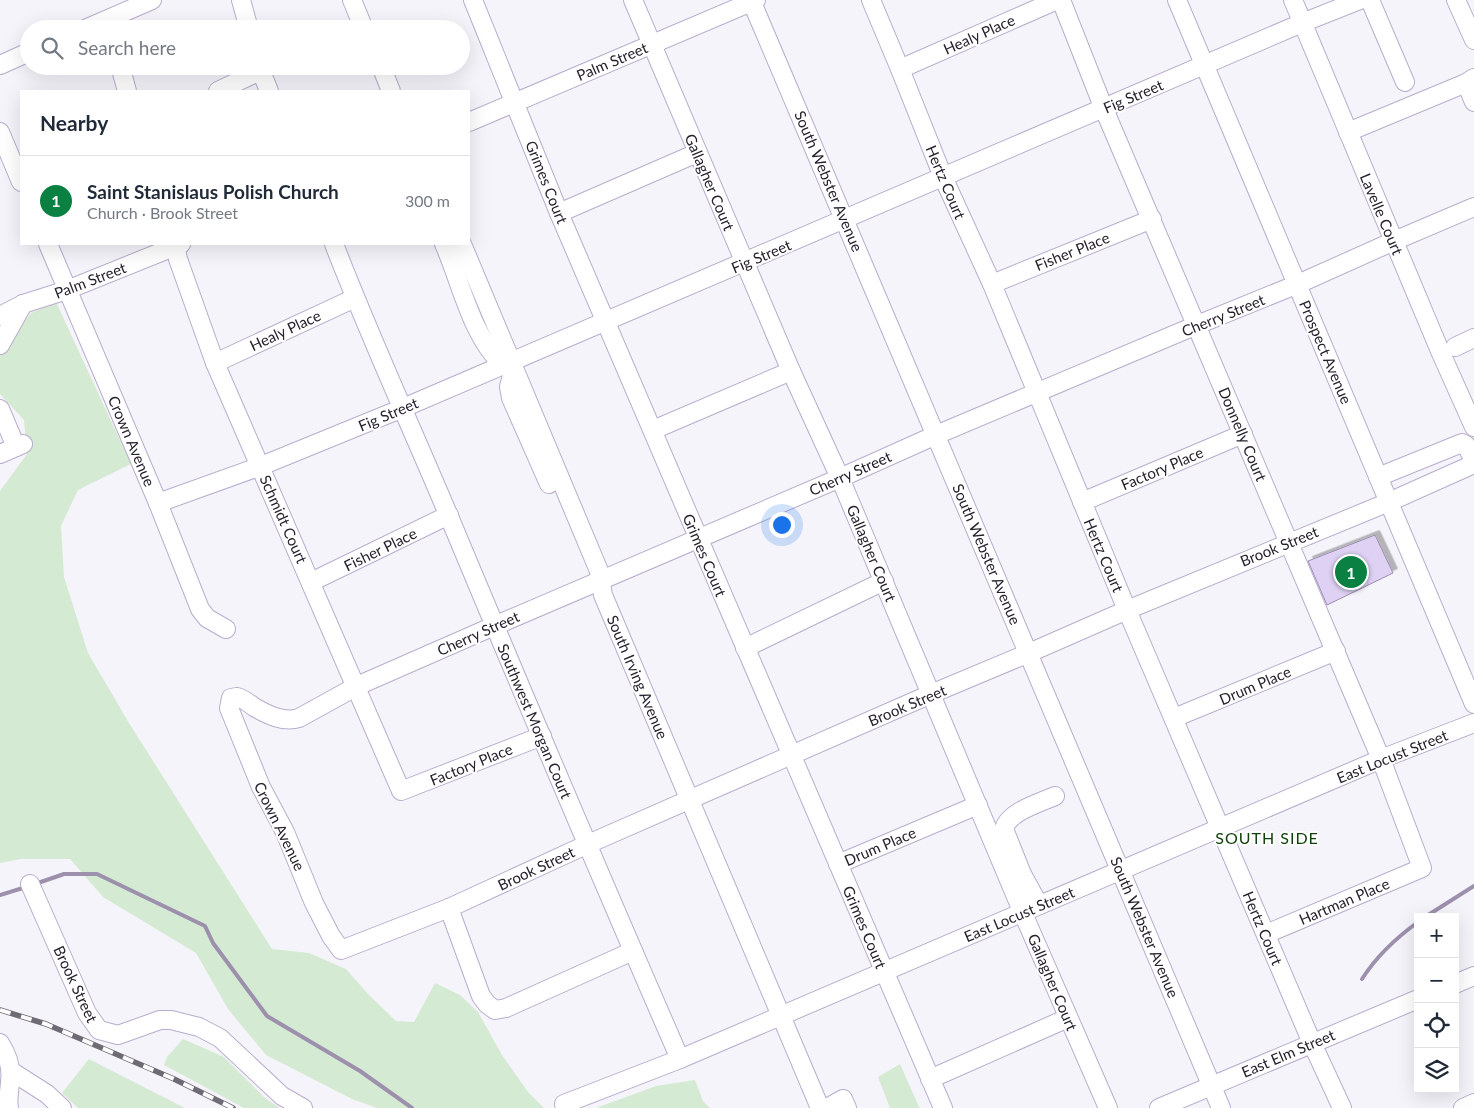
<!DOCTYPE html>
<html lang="en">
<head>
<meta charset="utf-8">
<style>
  :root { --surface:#fff; --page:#f2f2f3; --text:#1f2937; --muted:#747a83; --line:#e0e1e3; --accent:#0b8043 }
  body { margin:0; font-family:Lato,sans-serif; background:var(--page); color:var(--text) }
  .controls { position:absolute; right:15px; bottom:15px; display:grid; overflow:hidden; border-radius:0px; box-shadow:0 5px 20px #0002 }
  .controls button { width:45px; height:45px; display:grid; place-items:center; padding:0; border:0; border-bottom:1px solid var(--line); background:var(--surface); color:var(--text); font:25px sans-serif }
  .you { position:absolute; left:781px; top:524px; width:18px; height:18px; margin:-12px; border:4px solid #fff; border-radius:50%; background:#1a73e8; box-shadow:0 0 0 8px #1a73e833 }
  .badge { display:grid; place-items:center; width:32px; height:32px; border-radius:50%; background:var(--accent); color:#fff; font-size:16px; font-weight:700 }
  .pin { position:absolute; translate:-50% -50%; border:2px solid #fff; box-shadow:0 1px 5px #0006 }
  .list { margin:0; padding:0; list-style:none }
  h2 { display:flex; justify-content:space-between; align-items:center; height:65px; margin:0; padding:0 20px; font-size:21px }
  h2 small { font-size:16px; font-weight:400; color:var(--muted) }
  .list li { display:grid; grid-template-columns:32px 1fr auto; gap:15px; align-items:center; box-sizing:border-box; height:90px; padding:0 20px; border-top:1px solid var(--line) }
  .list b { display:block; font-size:19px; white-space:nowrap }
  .list p { margin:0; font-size:16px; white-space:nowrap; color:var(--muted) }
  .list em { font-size:16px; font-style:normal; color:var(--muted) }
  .icon { flex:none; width:28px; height:28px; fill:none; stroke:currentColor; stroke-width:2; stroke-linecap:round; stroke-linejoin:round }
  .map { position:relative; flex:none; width:1474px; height:1108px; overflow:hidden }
  .search { position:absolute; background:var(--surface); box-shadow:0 5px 20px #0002; left:20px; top:20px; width:450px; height:55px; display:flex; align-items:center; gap:12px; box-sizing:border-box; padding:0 18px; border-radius:28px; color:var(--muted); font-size:19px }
  .panel { position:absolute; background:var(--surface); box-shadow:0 5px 20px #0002; left:20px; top:90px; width:450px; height:155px; border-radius:0px }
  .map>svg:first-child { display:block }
  .green { fill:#d5ead3 }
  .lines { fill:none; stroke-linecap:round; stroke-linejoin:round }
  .stream { stroke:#9c90ad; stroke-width:4 }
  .building { fill:#ded1f3; stroke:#998dad; filter:url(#shadow) }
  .minor-casing { stroke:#b9accd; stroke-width:20 }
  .minor { stroke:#fff; stroke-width:18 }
  .rail-casing { stroke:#6f6b75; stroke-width:5.5 }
  .rail { stroke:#fff; stroke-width:4; stroke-dasharray:11; stroke-linecap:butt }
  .labels { text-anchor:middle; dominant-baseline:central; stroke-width:4; stroke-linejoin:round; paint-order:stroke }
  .street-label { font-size:15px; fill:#26212d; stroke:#fff }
  .neighbourhood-label { font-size:16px; letter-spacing:1px; fill:#10430c; stroke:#fff }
</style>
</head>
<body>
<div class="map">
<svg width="1474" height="1108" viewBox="0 0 1474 1108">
  <defs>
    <filter id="shadow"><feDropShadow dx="4.5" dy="-4.5" stdDeviation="0" flood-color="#0004"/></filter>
  </defs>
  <rect width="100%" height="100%" fill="#f6f4fb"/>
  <g class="green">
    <path d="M56,302L131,464L78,490L61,526L64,577L88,653L129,723L272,949L309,953L346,969L368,994L396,1021L414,1022L435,983L460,995L478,1012L502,1055L528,1092L544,1108H377L352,1099L266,1055L228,1009L196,953L103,897L70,859H21L0,863V491L27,454L24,420L0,394V349L31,313Z"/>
    <path d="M183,1039L224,1057L265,1098L280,1108H244L164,1065L167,1057Z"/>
    <path d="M89,1059L185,1108H78L62,1093Z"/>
    <path d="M900,1064L919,1107L920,1108H890L878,1077Z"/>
    <path d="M695,1080L703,1101L710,1108H596L656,1086Z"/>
  </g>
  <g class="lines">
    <g class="stream">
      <path d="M35,884L64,874H97L205,926L213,943L267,1016L360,1071L412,1108"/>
      <path d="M0,895L26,887"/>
      <path d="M1425,917L1474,886"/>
      <path d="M1362,979C1376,957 1396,938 1418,922"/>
    </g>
  </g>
  <path class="building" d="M1375,535L1393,573L1327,605L1308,561Z"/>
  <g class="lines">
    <g class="minor-casing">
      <g id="minor">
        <path d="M241,0L249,29"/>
        <path d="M352,0L364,29"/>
        <path d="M473,0L559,213L943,1108"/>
        <path d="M633,0L791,371L840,478L1022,911L1108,1108"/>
        <path d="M751,0L1221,1108"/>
        <path d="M871,0L900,69L943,177L992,284L1127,610L1312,1043L1342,1108"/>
        <path d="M1061,0L1104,109L1381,759L1422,868L1266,934"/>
        <path d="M1177,0L1474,704"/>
        <path d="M1293,0L1440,351L1474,427"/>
        <path d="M1370,0L1405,82"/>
        <path d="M1456,0L1474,40"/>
        <path d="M85,29L152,0"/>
        <path d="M0,65L29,52"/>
        <path d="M120,66L127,91"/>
        <path d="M259,66L269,91"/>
        <path d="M381,66L391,91"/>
        <path d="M900,69L1057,0"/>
        <path d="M1466,83L1474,102"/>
        <path d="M218,91L260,71"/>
        <path d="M469,122L756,0"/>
        <path d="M0,132L21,182"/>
        <path d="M1348,132L1466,83L1474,78"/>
        <path d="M1474,207L1394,241L1298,284L1197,325L936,435L840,478L494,626L357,686L299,718C284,723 268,715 254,707C249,703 244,699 237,697L231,698L229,708L261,787L285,832L314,903L331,936L341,950L449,908L588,844L931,694L1029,653L1127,610L1389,502L1474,464"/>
        <path d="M559,213L697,153"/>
        <path d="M48,244L158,503L200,609L207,618L226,629"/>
        <path d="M175,244L178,259L215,363L401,791L542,736"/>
        <path d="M334,244C369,335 410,424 448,514C524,696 601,878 680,1059"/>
        <path d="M444,244C461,282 471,335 502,364"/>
        <path d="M462,244L599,571L603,595L820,1108"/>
        <path d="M992,284L1152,219"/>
        <path d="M0,316L23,304L67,290L181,244"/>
        <path d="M0,345L23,304"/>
        <path d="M1455,347L1474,338"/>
        <path d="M215,363L355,298"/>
        <path d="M514,367L509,387L511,398L549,484"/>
        <path d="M0,409L16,447"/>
        <path d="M653,430L791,371"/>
        <path d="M0,454L23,444"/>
        <path d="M1378,477L1462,443L1466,445L1474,461"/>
        <path d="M1082,502L1243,434"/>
        <path d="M158,503L261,466L403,408L1302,23L1360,0"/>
        <path d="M311,582L449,515"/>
        <path d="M745,648L884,581"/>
        <path d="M1174,718L1336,651"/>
        <path d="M838,864L978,805"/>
        <path d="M30,884L87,1013L99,1030L118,1035L160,1020H171L199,1027L220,1038L282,1096L303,1108"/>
        <path d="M1039,905L1022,874L1004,829C1008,812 1039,803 1055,796"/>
        <path d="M449,908L481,996L487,1004L495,1010L506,1008L633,951"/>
        <path d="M1455,984L1474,976"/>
        <path d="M0,1043C7,1054 12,1067 10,1081C10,1090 7,1098 9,1108"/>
        <path d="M11,1071L47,1094L62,1108"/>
        <path d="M930,1079L1068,1018"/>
        <path d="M564,1104L680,1059L1381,759L1474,723"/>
        <path d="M827,1108L843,1099L847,1108"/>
        <path d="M1159,1108L1418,999"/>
        <path d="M1463,1108L1474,1103"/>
      </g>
    </g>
    <use href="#minor" class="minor"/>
    <g class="rail-casing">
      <path id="rail" d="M0,1010L46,1024L174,1079L233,1108"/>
    </g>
    <use href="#rail" class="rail"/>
  </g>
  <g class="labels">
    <g class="street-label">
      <text transform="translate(979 34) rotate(-24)">Healy Place</text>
      <text transform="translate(612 61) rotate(-23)">Palm Street</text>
      <text transform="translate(1133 96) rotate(-23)">Fig Street</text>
      <text transform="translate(829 181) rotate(67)">South Webster Avenue</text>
      <text transform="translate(547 182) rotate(68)">Grimes Court</text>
      <text transform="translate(710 182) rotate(67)">Gallagher Court</text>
      <text transform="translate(946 182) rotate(67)">Hertz Court</text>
      <text transform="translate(1382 214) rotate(67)">Lavelle Court</text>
      <text transform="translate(1072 251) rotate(-22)">Fisher Place</text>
      <text transform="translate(761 256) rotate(-23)">Fig Street</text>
      <text transform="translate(90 280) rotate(-21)">Palm Street</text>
      <text transform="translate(1223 315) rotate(-22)">Cherry Street</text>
      <text transform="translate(285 330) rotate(-25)">Healy Place</text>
      <text transform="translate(1326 352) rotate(67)">Prospect Avenue</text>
      <text transform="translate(388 414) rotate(-23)">Fig Street</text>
      <text transform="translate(1243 434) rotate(67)">Donnelly Court</text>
      <text transform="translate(132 441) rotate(67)">Crown Avenue</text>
      <text transform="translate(1162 468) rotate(-23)">Factory Place</text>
      <text transform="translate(850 473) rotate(-24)">Cherry Street</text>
      <text transform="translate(284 519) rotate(66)">Schmidt Court</text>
      <text transform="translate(1279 546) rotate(-22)">Brook Street</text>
      <text transform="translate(380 549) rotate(-26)">Fisher Place</text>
      <text transform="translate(872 553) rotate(67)">Gallagher Court</text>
      <text transform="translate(987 554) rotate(67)">South Webster Avenue</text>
      <text transform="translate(705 555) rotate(67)">Grimes Court</text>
      <text transform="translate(1104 555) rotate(67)">Hertz Court</text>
      <text transform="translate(478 633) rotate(-24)">Cherry Street</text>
      <text transform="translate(638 677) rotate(67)">South Irving Avenue</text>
      <text transform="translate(1255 685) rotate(-23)">Drum Place</text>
      <text transform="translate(907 705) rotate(-23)">Brook Street</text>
      <text transform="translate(535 721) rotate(67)">Southwest Morgan Court</text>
      <text transform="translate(1392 756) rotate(-22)">East Locust Street</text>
      <text transform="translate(471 764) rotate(-22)">Factory Place</text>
      <text transform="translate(280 826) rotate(64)">Crown Avenue</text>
      <text transform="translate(880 846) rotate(-23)">Drum Place</text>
      <text transform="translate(536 868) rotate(-25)">Brook Street</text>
      <text transform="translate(1344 901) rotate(-23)">Hartman Place</text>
      <text transform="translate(1019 914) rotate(-23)">East Locust Street</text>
      <text transform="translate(865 927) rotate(67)">Grimes Court</text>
      <text transform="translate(1145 927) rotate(67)">South Webster Avenue</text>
      <text transform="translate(1263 928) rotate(67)">Hertz Court</text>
      <text transform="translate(1053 982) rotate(67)">Gallagher Court</text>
      <text transform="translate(76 984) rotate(65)">Brook Street</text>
      <text transform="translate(1288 1053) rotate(-23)">East Elm Street</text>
    </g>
    <g class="neighbourhood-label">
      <text x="1267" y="837">SOUTH SIDE</text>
    </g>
  </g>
</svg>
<div class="controls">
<button>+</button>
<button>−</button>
<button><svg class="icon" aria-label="locate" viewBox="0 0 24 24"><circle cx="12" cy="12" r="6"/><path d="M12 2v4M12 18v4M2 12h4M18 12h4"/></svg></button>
<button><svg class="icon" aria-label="layers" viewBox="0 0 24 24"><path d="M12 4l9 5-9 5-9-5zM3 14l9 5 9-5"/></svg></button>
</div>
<div class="you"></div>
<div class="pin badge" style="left:1351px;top:572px">1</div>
<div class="search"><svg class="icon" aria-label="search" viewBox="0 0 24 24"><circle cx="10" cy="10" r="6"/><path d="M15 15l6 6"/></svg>Search here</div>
<section class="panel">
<h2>Nearby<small></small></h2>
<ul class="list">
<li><span class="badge">1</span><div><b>Saint Stanislaus Polish Church</b><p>Church · Brook Street</p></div><em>300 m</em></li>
</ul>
</section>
</div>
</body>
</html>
